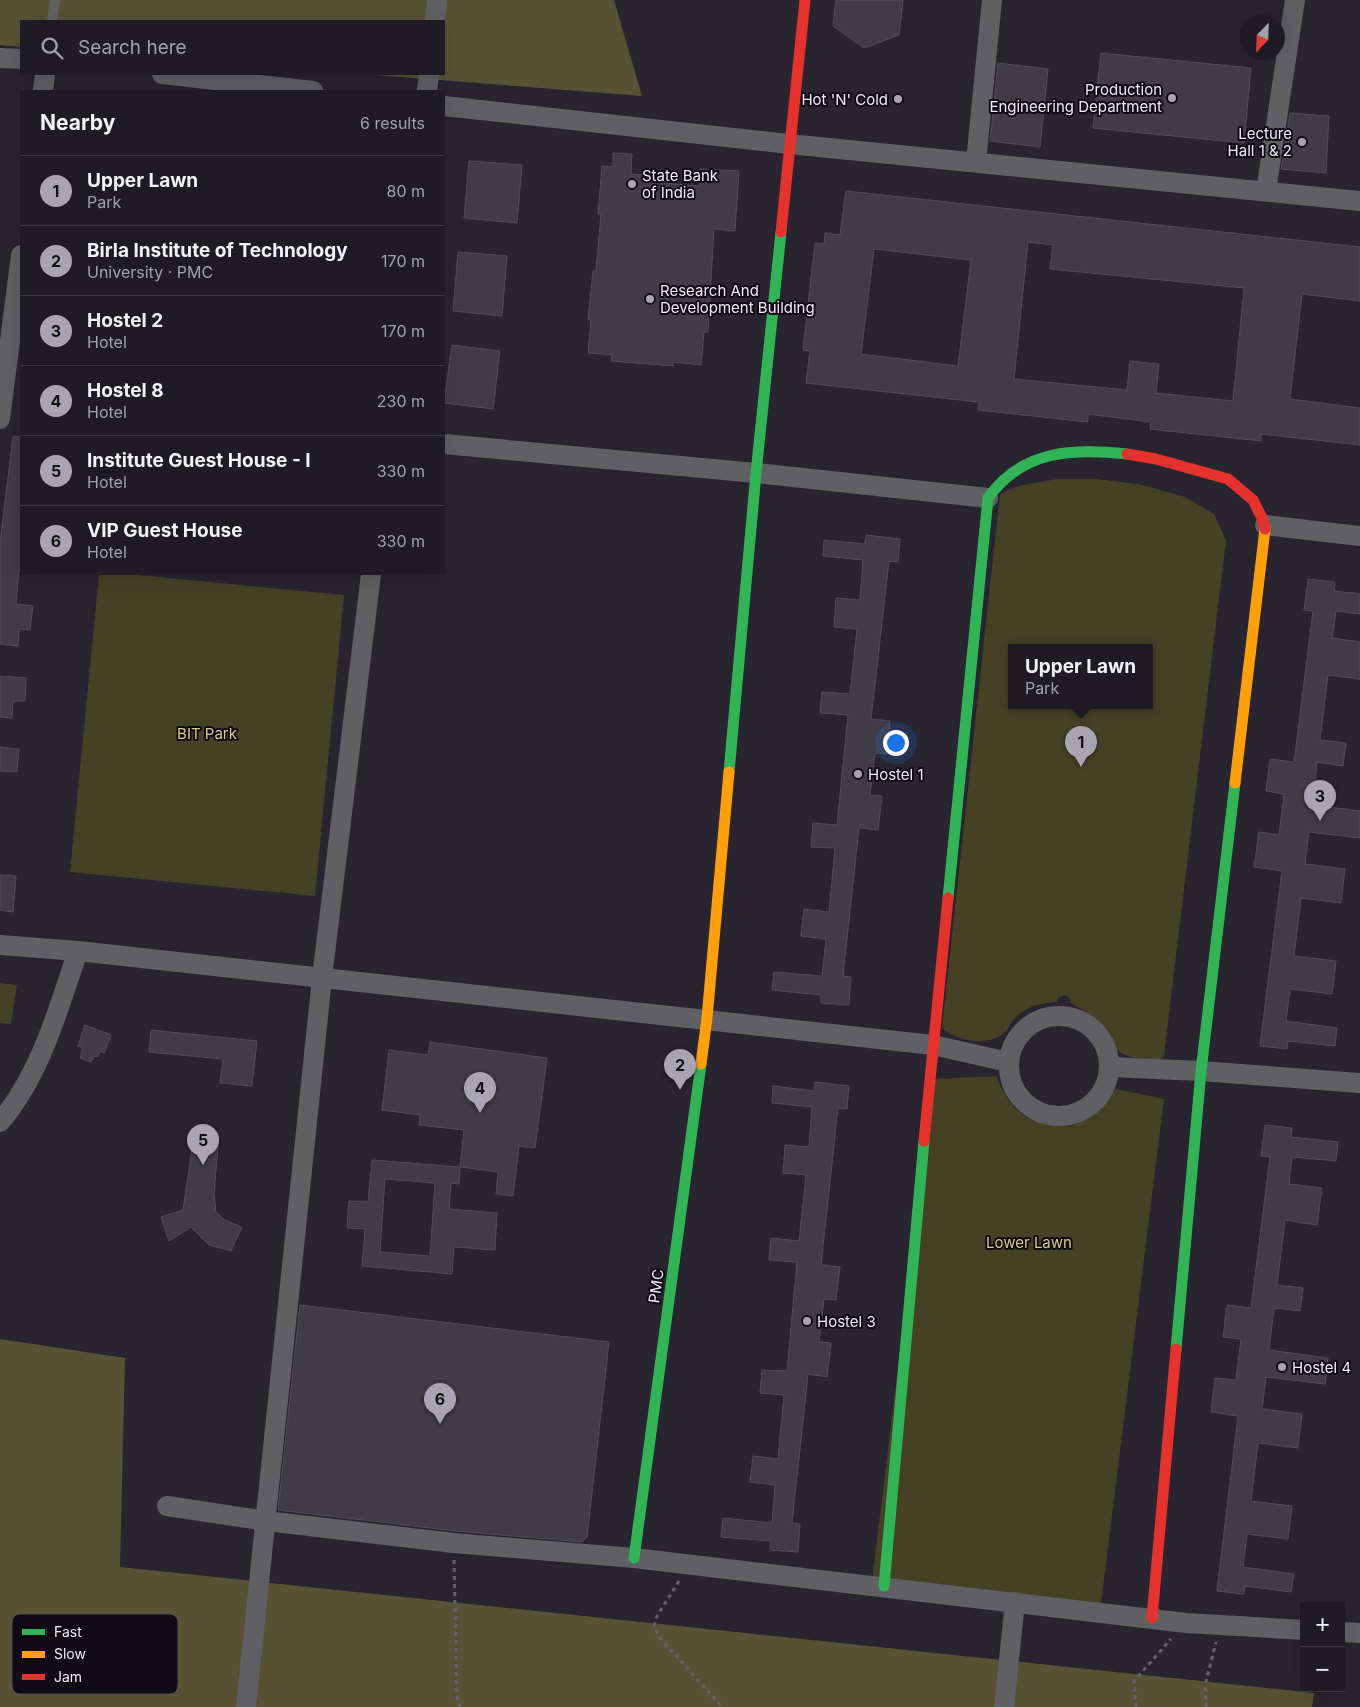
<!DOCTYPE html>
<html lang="en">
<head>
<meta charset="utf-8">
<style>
  :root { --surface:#1e1b24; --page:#26242c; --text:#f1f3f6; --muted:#a1a1a6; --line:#3c3941; --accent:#a9a4b2 }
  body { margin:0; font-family:Inter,sans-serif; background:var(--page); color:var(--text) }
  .controls { position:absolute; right:15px; bottom:15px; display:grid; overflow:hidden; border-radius:0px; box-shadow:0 5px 20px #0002 }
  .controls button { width:45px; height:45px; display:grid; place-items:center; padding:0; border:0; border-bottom:1px solid var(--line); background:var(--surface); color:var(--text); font:25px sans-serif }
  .compass { position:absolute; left:1240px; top:15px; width:45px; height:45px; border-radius:50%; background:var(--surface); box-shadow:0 5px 20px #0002; rotate:203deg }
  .you { position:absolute; left:895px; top:742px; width:18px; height:18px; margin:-12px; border:4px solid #fff; border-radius:50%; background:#1a73e8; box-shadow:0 0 0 8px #1a73e833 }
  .badge { display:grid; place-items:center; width:32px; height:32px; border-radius:50%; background:var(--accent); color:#111; font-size:16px; font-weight:700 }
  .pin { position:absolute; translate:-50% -41px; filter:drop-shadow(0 1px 2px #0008) }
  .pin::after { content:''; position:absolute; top:26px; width:18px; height:15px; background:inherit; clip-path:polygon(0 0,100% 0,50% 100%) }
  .popup { position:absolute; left:1008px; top:644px; width:145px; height:65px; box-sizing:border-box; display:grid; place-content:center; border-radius:0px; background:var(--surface); filter:drop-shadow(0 1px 4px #0005); font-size:16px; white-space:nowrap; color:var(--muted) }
  .popup b { font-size:19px; color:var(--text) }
  .popup::after { content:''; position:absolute; left:50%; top:100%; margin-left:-10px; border:10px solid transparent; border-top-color:var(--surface) }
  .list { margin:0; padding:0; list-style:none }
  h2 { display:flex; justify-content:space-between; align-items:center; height:65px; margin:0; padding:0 20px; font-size:21px }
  h2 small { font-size:16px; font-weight:400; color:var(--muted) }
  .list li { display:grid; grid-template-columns:32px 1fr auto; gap:15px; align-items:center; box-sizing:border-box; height:70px; padding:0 20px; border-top:1px solid var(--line) }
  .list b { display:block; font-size:19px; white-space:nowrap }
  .list p { margin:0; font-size:16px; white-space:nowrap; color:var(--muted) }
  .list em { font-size:16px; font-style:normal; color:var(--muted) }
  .icon { flex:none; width:28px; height:28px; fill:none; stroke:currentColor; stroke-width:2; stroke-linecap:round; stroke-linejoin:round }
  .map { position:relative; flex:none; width:1360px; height:1707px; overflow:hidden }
  .search { position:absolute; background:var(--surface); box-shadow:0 5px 20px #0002; left:20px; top:20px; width:425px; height:55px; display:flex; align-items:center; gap:12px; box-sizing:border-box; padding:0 18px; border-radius:0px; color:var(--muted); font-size:19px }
  .panel { position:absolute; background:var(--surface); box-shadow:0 5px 20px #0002; left:20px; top:90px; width:425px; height:485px; border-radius:0px }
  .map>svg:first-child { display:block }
  .green { fill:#464025; fill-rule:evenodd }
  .forest { fill:#585134 }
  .building { fill:#3f3c45; stroke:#514d58; fill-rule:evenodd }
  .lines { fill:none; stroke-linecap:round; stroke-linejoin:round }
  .path { stroke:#646368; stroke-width:3; stroke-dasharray:4 4; stroke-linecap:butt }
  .lane { stroke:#605f63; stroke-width:10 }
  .street { stroke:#605f63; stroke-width:20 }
  .fast { stroke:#30b455; stroke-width:11 }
  .slow { stroke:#ff9f0a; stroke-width:11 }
  .jam { stroke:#e5322d; stroke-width:11 }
  .poi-dot { fill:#a9a4b2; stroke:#0f0b15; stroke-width:2 }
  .labels { text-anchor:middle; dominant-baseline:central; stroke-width:4; stroke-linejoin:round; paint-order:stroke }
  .poi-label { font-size:15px; fill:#eee9f8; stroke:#0f0b15; text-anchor:start }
  .park-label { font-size:15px; fill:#d6c98a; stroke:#0f0b15 }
  .street-label { font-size:15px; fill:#eee9f8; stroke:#0f0b15 }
  .key { fill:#0f0b15; stroke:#524e59; stroke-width:1 }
  .key-label { font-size:14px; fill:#eee9f8 }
</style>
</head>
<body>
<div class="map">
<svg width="1360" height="1707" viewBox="0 0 1360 1707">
  <rect width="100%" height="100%" fill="#282430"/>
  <g class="green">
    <path d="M1057,479H1095L1139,484L1185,497L1214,514L1226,540L1164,1056L1159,1060L1131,1057L1121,1053L1115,1048L1101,1024L1089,1014L1071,1003L1068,996L1064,995L1058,998L1057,1002C1041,1002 1023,1008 1012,1021C1010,1025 1007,1031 1003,1034C985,1047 958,1041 942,1028L1000,494L1018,486ZM1012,648H1150V706H1012Z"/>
    <path d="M99,574H128L344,595L315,896L70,872Z"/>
    <path d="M0,983L17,985L11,1024L0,1023Z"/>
    <path d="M996,1076C1008,1104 1020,1121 1051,1125C1057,1125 1065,1127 1071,1126C1090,1120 1104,1103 1116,1089L1164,1099L1101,1604L872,1581L933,1079Z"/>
  </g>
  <g class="forest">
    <path d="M0,0H614L642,96L363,74H444V21H21V47L0,45Z"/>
    <path d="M0,1339L125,1358L120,1567L1314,1693L1312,1707H0Z"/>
  </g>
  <g class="building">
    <path d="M836,0H903L899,35L864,48L833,26Z"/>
    <path d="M1101,53L1251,68L1244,143L1093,128Z"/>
    <path d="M998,63L1048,69L1040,147L990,141Z"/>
    <path d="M1290,113L1329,116L1326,173L1281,169Z"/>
    <path d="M613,153L632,154L631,174L663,177V183L699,186L700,169L739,171L735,231L714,229L708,332H704L701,365L673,362V366L611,361L612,355L588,353L591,320L588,319L593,271H596L601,214H598L602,166L613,167Z"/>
    <path d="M469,161L522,165L517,223L464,218Z"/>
    <path d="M846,191L1360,247V301L1302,294L1290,399L1360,408V445L1261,434V441L1150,429L1151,422L1088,414V422L978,410L979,402L806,383L810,351L803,350L815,243L824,244L825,233L840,235ZM1028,242L1053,245L1050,269L1244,288L1233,401L1156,393L1159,364L1130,361L1127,390L1014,379ZM874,249L971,260L958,366L861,354Z"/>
    <path d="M458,252L507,256L502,316L453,311Z"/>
    <path d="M452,345L500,351L493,409L444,403Z"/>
    <path d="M13,436L21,437V570H19L16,604L33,606L30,630L19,629L18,646L0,644V544Z"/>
    <path d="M866,535L900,539L898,562L889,561L871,719L890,721L887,754L875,753L870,795L882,796L878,830L859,828L843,976L851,977L849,1005L821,1003V995L772,990L774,972L822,976L826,939L801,936L804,909L829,912L835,848L811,847L813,823L837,825L848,715L820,713L822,692L850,694L857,629L834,627L836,598L860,600L863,560L823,556L824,540L865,544Z"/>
    <path d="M1308,579L1335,582L1334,591L1360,594V614L1336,611L1332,638L1360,642V679L1328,675L1320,740L1346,743L1343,766L1317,762L1312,805L1360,811V838L1309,832L1305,864L1345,869L1341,903L1301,898L1294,956L1336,961L1332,994L1290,989L1286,1021L1337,1028L1335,1046L1288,1041L1287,1049L1260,1046L1282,871L1254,867L1259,832L1279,835L1284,794L1266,791L1270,759L1294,762L1313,611L1304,610Z"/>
    <path d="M0,676L26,678L25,701H13L12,718L0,717Z"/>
    <path d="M0,747L19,749L17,772L0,771Z"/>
    <path d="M0,875L16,876L13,912L0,910Z"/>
    <path d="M85,1025L111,1035L104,1053L100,1051L98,1057L94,1056L91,1062L80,1058L83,1048L78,1046Z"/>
    <path d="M151,1030L257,1041L252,1086L220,1083L223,1059L149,1052Z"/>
    <path d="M430,1042L547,1058L535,1148L519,1146L513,1196L496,1194L498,1172L460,1167L464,1130L419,1125L420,1115L382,1110L389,1050L428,1055Z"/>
    <path d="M815,1082L849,1086L847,1109L838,1108L821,1265L840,1267L836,1300L824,1299L819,1342L831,1343L827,1377L808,1374L792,1523L800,1524L798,1552L770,1550L771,1541L721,1537L723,1518L772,1523L775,1485L750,1482L753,1456L778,1459L784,1395L760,1393L762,1370L787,1371L797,1262L769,1260L771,1238L799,1241L806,1175L783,1173L785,1145L809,1147L812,1107L772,1103L773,1086L814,1091Z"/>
    <path d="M1265,1125L1292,1128L1291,1137L1338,1142L1336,1161L1292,1157L1289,1184L1322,1188L1317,1225L1285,1220L1277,1285L1303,1288L1300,1311L1274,1308L1269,1350L1328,1358L1325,1384L1266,1377L1262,1409L1302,1414L1298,1448L1258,1443L1251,1501L1292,1506L1288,1539L1247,1534L1243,1567L1294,1574L1291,1592L1245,1586L1244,1594L1217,1591L1238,1416L1211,1412L1215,1378L1236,1380L1241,1339L1223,1337L1227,1305L1251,1308L1270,1157L1261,1156Z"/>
    <path d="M194,1135H219L214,1194L216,1212L225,1220L242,1227L231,1251L209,1245L191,1227L169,1241L161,1217L183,1210Z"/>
    <path d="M372,1160L460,1167L459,1184L451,1183L449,1209L497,1213L495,1250L454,1247L452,1274L362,1266L365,1229L347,1228L349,1201L368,1202ZM385,1179L435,1183L430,1256L380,1252Z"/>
    <path d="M300,1305L609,1342L587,1537L582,1542L455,1531L278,1510Z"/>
  </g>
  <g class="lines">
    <g class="path">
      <path d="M454,1560L457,1696L460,1707"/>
      <path d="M679,1581L657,1616L654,1626L659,1637L722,1707"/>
      <path d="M1136,1707L1134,1681L1171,1639"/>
      <path d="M1206,1707L1205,1686L1216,1642"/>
    </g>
    <path class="lane" d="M52,21L55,0"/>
    <g class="street">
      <path d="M435,21L437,0"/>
      <path d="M0,58L21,59"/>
      <path d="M162,74L313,91"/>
      <path d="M43,91L45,74"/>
      <path d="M427,91L429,74"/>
      <path d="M444,106L789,144L1360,201"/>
      <path d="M976,162L992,0"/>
      <path d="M1266,191L1295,0"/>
      <path d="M0,419L21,255"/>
      <path d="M444,444L756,473L988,498"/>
      <path d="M1265,525L1360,536"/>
      <path d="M0,945L78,951L933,1045L1008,1062"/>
      <circle cx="1059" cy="1066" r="50"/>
      <path d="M1110,1067L1201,1071L1360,1083"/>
      <path d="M0,1122C41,1074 58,1009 78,951"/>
      <path d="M167,1506L266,1521L454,1543L634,1558L1186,1623L1304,1630"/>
      <path d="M1341,1632L1360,1633"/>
      <path d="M246,1707L322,978L371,574"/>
      <path d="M1004,1707L1015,1602"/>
    </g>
    <g class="fast">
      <path d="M729,772L756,473L781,232"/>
      <path d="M948,898L988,498C1022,450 1073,448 1127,454"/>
      <path d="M1176,1349L1201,1071L1235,783"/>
      <path d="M634,1558L701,1064"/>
      <path d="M884,1586L924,1141"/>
    </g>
    <g class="slow">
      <path d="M1235,783L1265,529"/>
      <path d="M701,1064L707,1018L729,772"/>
    </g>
    <g class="jam">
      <path d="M781,232L805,0"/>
      <path d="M1127,454L1156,459L1228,479L1253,500L1262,518L1265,529"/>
      <path d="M924,1141L948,898"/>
      <path d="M1152,1618L1176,1349"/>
    </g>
  </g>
  <g class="poi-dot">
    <circle cx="1172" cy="98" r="5"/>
    <circle cx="898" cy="99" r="5"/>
    <circle cx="1302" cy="142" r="5"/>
    <circle cx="632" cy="184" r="5"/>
    <circle cx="650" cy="299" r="5"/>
    <circle cx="858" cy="774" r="5"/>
    <circle cx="807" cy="1321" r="5"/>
    <circle cx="1282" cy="1367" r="5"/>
  </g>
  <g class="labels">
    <g class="poi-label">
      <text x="1162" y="89" text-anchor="end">Production<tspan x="1162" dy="17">Engineering Department</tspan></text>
      <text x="888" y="99" text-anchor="end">Hot 'N' Cold</text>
      <text x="1292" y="133" text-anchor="end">Lecture<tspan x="1292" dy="17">Hall 1 &amp; 2</tspan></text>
      <text x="642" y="175">State Bank<tspan x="642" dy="17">of India</tspan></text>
      <text x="660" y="290">Research And<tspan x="660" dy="17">Development Building</tspan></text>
      <text x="868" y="774">Hostel 1</text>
      <text x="817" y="1321">Hostel 3</text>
      <text x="1292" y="1367">Hostel 4</text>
    </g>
    <g class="park-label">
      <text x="207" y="733">BIT Park</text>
      <text x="1029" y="1242">Lower Lawn</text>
    </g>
    <g class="street-label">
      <text transform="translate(656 1286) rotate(-82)">PMC</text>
    </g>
  </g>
  <rect x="12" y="1614" width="166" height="80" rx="8" class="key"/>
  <rect x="22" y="1629" width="23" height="6" fill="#30b455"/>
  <rect x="22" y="1651" width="23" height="7" fill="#ff9f0a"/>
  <rect x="22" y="1674" width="23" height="6" fill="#e5322d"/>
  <g class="key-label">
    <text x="54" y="1637">Fast</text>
    <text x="54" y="1659">Slow</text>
    <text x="54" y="1682">Jam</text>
  </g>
</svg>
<div class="controls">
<button>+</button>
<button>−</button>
</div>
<svg class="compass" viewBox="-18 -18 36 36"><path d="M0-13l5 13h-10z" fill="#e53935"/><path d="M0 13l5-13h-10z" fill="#a1a1a6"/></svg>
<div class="you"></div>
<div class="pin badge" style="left:1081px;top:767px">1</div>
<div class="popup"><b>Upper Lawn</b>Park</div>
<div class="pin badge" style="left:680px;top:1090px">2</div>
<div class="pin badge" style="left:1320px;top:821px">3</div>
<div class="pin badge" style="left:480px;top:1113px">4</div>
<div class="pin badge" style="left:203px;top:1165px">5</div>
<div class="pin badge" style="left:440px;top:1424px">6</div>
<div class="search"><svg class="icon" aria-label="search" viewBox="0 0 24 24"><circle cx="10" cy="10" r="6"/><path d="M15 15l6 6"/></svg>Search here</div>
<section class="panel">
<h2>Nearby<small>6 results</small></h2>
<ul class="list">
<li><span class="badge">1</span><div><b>Upper Lawn</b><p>Park</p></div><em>80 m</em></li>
<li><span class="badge">2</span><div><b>Birla Institute of Technology</b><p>University · PMC</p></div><em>170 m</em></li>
<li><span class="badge">3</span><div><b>Hostel 2</b><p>Hotel</p></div><em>170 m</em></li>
<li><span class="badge">4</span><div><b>Hostel 8</b><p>Hotel</p></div><em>230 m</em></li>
<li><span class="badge">5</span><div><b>Institute Guest House - I</b><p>Hotel</p></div><em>330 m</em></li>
<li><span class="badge">6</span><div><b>VIP Guest House</b><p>Hotel</p></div><em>330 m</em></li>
</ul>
</section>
</div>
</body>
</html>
